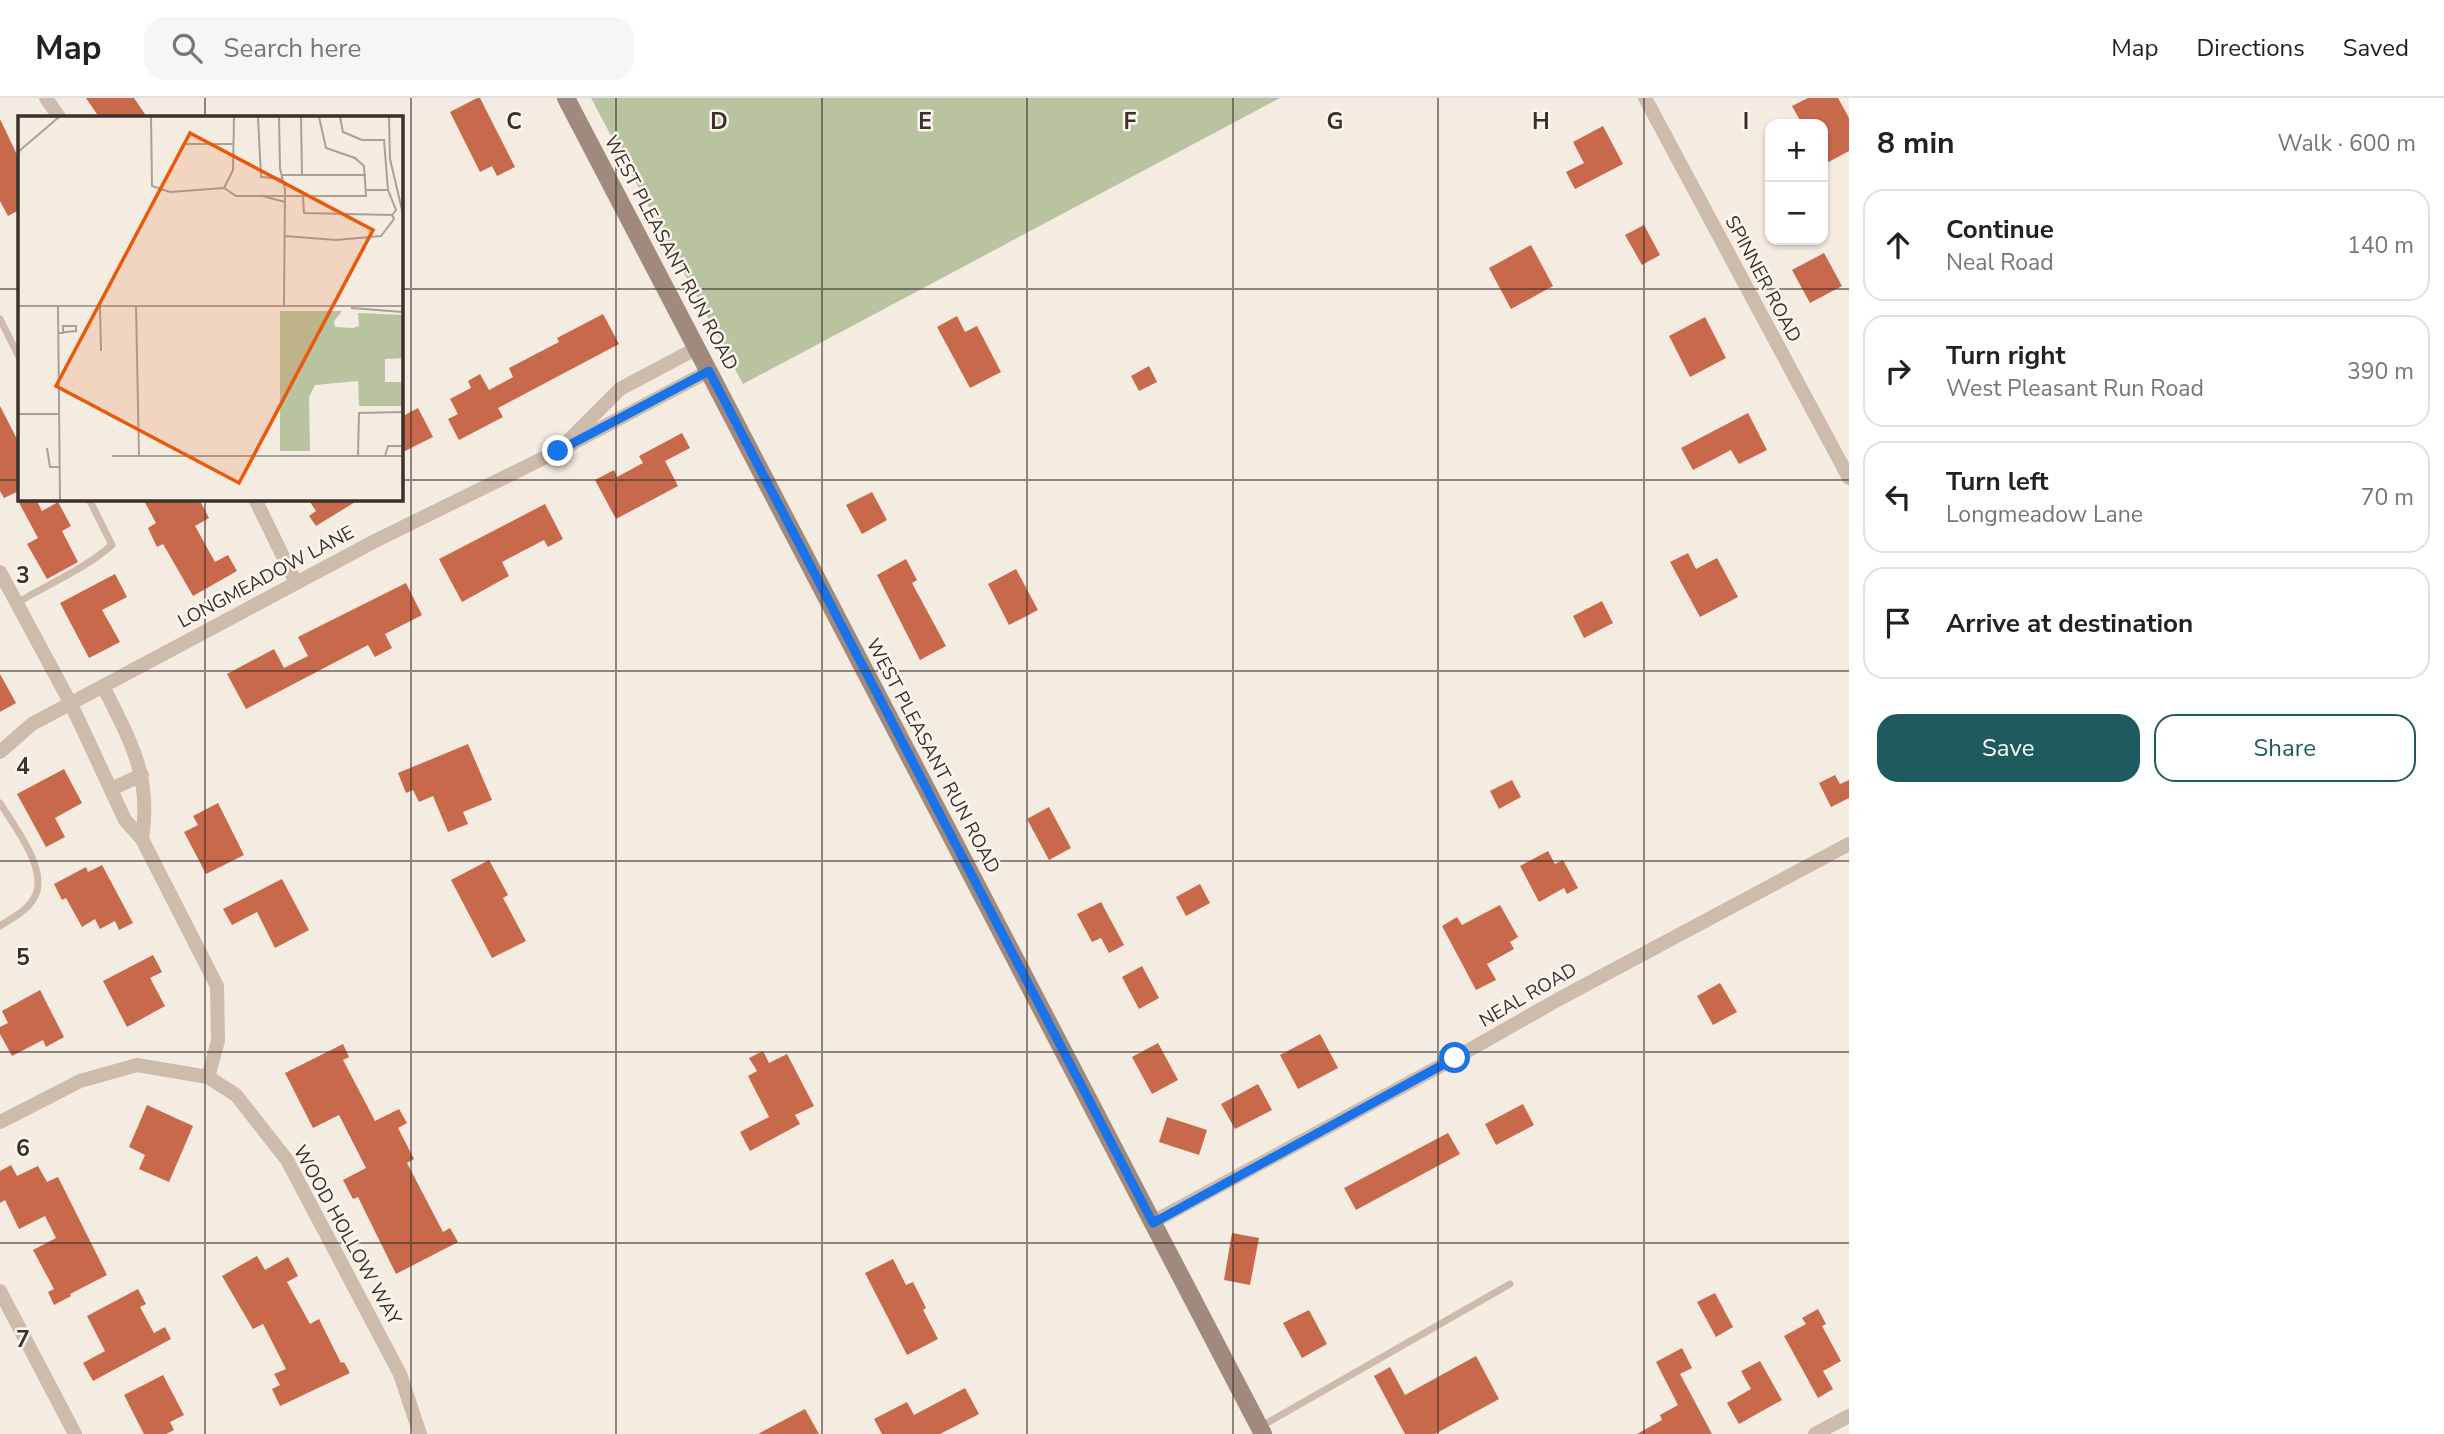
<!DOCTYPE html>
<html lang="en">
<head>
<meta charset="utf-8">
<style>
  :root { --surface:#fff; --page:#f6f6f6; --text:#222; --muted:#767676; --line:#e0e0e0; --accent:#1f5a5e }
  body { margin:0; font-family:"Nunito Sans",sans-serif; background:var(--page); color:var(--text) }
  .controls { position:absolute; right:21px; top:21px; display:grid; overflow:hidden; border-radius:14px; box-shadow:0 2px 5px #0004 }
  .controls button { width:63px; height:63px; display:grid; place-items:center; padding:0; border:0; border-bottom:2px solid var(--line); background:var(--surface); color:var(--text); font:35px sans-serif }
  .stop { position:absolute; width:21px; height:21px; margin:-16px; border:5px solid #1a73e8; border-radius:50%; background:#fff }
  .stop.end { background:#1a73e8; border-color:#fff; box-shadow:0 2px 7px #0008 }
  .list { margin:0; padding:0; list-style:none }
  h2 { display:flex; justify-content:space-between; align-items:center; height:91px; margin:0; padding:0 28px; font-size:30px }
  h2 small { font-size:23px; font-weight:400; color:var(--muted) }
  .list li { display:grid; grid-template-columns:46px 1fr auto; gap:21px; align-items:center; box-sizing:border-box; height:112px; margin:0 14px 14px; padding:0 14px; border:2px solid var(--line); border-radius:21px }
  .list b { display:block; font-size:26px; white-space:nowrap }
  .list p { margin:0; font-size:23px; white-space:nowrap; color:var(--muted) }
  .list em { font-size:23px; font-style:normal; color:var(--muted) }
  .actions { display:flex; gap:14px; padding:21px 28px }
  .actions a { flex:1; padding:16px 0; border:2px solid var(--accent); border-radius:21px; text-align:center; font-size:24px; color:var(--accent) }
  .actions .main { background:var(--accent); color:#fff }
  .icon { flex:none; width:38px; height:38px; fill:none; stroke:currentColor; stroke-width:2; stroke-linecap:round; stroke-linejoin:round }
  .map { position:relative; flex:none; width:1849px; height:1336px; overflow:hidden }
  header { display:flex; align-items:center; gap:42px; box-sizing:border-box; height:98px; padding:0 35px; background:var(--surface); border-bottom:2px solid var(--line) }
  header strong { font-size:33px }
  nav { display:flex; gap:38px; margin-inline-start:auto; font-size:24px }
  .search { width:490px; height:63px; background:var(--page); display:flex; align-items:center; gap:18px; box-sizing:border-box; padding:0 24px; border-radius:21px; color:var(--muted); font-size:26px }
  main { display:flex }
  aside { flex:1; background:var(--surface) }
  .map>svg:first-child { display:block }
  .green { fill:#b8c4a0 }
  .building { fill:#c8694b }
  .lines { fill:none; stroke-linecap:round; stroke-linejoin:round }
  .service { stroke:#cdbbac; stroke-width:7 }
  .minor { stroke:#cdbbac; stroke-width:14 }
  .secondary { stroke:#a18a7d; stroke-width:18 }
  .route { stroke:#1a73e8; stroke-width:9 }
  .grid { fill:none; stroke:#3b302b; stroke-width:2; stroke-opacity:0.55 }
  .labels { text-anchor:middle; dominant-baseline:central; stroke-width:5; stroke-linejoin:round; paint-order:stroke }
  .street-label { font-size:19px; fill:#3b302b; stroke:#fbf5ee }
  .inset-road { fill:none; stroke:#aaa098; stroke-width:2 }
  .view { fill:#e8590c; fill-opacity:0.15; stroke:#e8590c; stroke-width:3.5 }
  .inset-edge { fill:none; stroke:#3b302b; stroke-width:3.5 }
  .grid-label { font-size:23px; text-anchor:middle; font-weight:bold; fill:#3b302b; stroke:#fbf5ee; stroke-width:5; stroke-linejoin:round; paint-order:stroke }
</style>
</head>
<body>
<header>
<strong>Map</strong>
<div class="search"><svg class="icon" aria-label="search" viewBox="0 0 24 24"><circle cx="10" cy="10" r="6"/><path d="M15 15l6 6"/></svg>Search here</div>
<nav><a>Map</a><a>Directions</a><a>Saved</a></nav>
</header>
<main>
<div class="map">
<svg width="1849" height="1336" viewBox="0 0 1849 1336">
  <rect width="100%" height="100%" fill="#f4ebe1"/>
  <path class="green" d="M591,0H1280L743,286Z"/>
  <g class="building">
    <path d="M86,0H134L147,19H99Z"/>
    <path d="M477,0H480L515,69L497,78L492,68L480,74L450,14Z"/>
    <path d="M1808,0H1838L1849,20V53L1823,67V26H1802L1792,8Z"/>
    <path d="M0,21L19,61V112L8,118L0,103Z"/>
    <path d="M1603,28L1623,66L1575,91L1566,74L1584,65L1573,44Z"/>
    <path d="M1644,127L1660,157L1642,167L1625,137Z"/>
    <path d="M1531,147L1553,188L1511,211L1489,170Z"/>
    <path d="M1824,155L1842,188L1810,205L1792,172Z"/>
    <path d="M603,216L619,246L498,310L503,319L459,342L448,321L458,316L450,301L471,290L468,283L480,276L489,292L513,279L509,270L559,244L557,240Z"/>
    <path d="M957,218L965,234L977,228L1001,274L970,290L937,229Z"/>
    <path d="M1705,219L1726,260L1690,279L1669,238Z"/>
    <path d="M1149,268L1157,284L1139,293L1131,278Z"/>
    <path d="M0,308L19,345V393L4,400L0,393Z"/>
    <path d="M418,310L433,339L401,355V319Z"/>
    <path d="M1748,315L1767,352L1739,366L1731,352L1693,372L1681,350Z"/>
    <path d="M682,335L690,350L665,363L678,388L616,421L595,382L614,372L617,379L643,365L639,358Z"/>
    <path d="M872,394L887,422L862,436L846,407Z"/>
    <path d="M17,401H36L42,413L58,404L71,428L62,433L78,464L47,481L27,446L38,440Z"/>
    <path d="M143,401H199L209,420L195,428L215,464L228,457L237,473L193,498L163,446L157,449L148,430L156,425Z"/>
    <path d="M308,401H360L316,428L309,418L316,413Z"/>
    <path d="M545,406L563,441L548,449L544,442L502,464L509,478L462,504L439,461Z"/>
    <path d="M1688,455L1696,471L1717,460L1738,499L1700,519L1670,464Z"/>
    <path d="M906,461L917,482L912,485L946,548L920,562L877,477Z"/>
    <path d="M1016,471L1038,512L1009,527L988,486Z"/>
    <path d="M115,476L127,499L102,512L120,544L89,560L60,505Z"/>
    <path d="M406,485L422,517L385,536L392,550L375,559L368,547L246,611L227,576L274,551L284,570L308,558L298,539Z"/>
    <path d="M1602,503L1613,525L1584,540L1573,518Z"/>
    <path d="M0,576L16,605L0,614Z"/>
    <path d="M468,646L492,702L463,714L468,726L448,734L433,698L419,704L413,692L406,695L398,675Z"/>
    <path d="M64,671L82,705L55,720L65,739L46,749L17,696Z"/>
    <path d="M1835,677L1840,686L1849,682V700L1831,709L1819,685Z"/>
    <path d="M1512,682L1521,699L1499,711L1490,693Z"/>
    <path d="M218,705L244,757L206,776L184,734L198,727L193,718Z"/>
    <path d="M1049,709L1071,750L1049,762L1027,721Z"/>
    <path d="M1548,753L1555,766L1563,762L1578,790L1567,796L1564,790L1539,804L1520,768Z"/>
    <path d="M489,762L508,797L503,800L526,843L492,860L451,782Z"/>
    <path d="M102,767L133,825L119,832L115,823L100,831L95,821L82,829L66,800L62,802L54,786L86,769L88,774Z"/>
    <path d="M282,781L309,832L275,850L257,814L232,827L223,811Z"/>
    <path d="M1200,786L1210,805L1186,818L1176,799Z"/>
    <path d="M1101,804L1124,847L1109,855L1101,840L1092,844L1077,816Z"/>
    <path d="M1500,807L1518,839L1510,844L1514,851L1487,866L1496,882L1476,892L1442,828L1457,819L1462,827Z"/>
    <path d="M153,857L162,874L150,880L165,908L127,929L103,883Z"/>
    <path d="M1142,868L1159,900L1139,911L1122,879Z"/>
    <path d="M1720,885L1737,914L1713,927L1697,898Z"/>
    <path d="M40,892L64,939L46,949L43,942L12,958L0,936V929L8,925L2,913Z"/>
    <path d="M1320,936L1338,970L1298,991L1280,957Z"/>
    <path d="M1158,945L1178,982L1152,996L1132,959Z"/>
    <path d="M343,946L349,959L343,962L375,1023L399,1011L407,1025L398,1030L414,1061L407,1065L443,1134L450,1130L458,1144L396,1176L358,1099L353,1101L343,1082L366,1070L339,1017L313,1030L285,975Z"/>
    <path d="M763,953L769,965L787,956L814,1008L795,1017L800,1026L750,1053L740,1034L769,1019L748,978L757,973L749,960Z"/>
    <path d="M1258,986L1272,1012L1235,1031L1221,1006Z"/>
    <path d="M1523,1006L1534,1027L1496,1047L1485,1026Z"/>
    <path d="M147,1007L193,1028L169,1084L139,1071L145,1057L129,1049Z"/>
    <path d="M1167,1019L1207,1032L1199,1057L1159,1044Z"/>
    <path d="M1448,1035L1460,1056L1356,1112L1344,1090Z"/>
    <path d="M11,1067L17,1078L38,1068L47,1084L58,1079L107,1177L70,1196L71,1198L54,1207L48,1194L54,1191L33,1152L56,1140L45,1118L19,1131L5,1102L0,1105V1073Z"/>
    <path d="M1232,1135L1259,1140L1250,1187L1224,1182Z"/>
    <path d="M257,1158L265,1172L288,1159L298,1178L287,1184L310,1226L319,1221L341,1265L344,1264L350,1275L280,1308L272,1291L280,1287L274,1276L286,1271L263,1226L253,1231L222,1178Z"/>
    <path d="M893,1161L906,1187L913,1184L926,1210L923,1212L938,1241L907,1257L865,1175Z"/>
    <path d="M138,1191L146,1206L140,1209L154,1235L165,1229L171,1241L93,1283L83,1265L105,1253L87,1218Z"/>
    <path d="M1715,1195L1733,1229L1716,1239L1697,1204Z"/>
    <path d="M1818,1211L1826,1226L1822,1228L1841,1263L1823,1273L1833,1291L1818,1300L1784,1238L1806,1226L1802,1220Z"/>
    <path d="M1309,1212L1327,1246L1302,1260L1283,1225Z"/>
    <path d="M1682,1250L1692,1270L1680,1276L1712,1336H1637L1662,1322L1660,1317L1678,1307L1656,1264Z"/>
    <path d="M1476,1258L1499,1301L1435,1336H1405L1374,1278L1390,1269L1405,1297Z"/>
    <path d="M1760,1263L1782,1302L1739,1326L1727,1305L1751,1291L1741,1273Z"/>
    <path d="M163,1277L184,1317L170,1324L174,1332L166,1336H144L124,1297Z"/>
    <path d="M965,1290L979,1316L940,1336H882L874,1321L907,1304L914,1317Z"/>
    <path d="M805,1311L819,1336H758Z"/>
  </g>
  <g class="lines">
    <g class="service">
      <path d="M0,221L19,259"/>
      <path d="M17,505C50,485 83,472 112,447L89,401"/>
      <path d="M0,705C14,728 50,773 34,800C27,813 12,820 0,828"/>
      <path d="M1260,1329L1510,1186"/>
    </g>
    <g class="minor">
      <path d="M46,0L59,19"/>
      <path d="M1645,0L1849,380"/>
      <path d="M569,342L620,291L697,250"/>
      <path d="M255,401L296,485"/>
      <path d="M0,474L71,606L125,722L142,741C152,677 130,643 103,588"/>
      <path d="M0,654L32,626L375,443L558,353L709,273"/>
      <path d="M111,691L142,677"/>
      <path d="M142,741L217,888L218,943L208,979"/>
      <path d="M0,1024L80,983L137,967L208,979L236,997L287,1062L400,1276L420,1336"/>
      <path d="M1153,1124L1455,960L1559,901L1849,746"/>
      <path d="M0,1193L75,1336"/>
      <path d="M1815,1336L1849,1318"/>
    </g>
    <path class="secondary" d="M566,0L1263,1336"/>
  </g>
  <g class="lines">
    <path class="route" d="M558,353L709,273L1153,1125L1455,960"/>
  </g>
  <path class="grid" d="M205,0V19M411,0V1336M616,0V1336M822,0V1336M1027,0V1336M1233,0V1336M1438,0V1336M1644,0V1336M0,191H19M401,191H1849M0,382H19M401,382H1849M205,401V1336M0,573H1849M0,763H1849M0,954H1849M0,1145H1849"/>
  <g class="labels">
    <g class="street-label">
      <text transform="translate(671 155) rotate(62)">WEST PLEASANT RUN ROAD</text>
      <text transform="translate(1763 181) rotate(62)">SPINNER ROAD</text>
      <text transform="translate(266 479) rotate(-28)">LONGMEADOW LANE</text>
      <text transform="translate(933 658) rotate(62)">WEST PLEASANT RUN ROAD</text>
      <text transform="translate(1528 897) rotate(-30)">NEAL ROAD</text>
      <text transform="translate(347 1137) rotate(61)">WOOD HOLLOW WAY</text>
    </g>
  </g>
  <g transform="translate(18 18)">
    <rect width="385" height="385" fill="#f4ebe1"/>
    <path d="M262,195H324L316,205L317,211L335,212L341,210L340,197L385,199V242L367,243V266H385V290H341L340,265L297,269L291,281L292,335H262Z" fill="#b8c4a0"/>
    <path class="inset-road" d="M133,1L134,70L152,76L206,72M240,1L243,61L265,63M261,1L262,52L267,73L266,190M283,1L284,59M322,1L325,16L344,24H366L370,74H348M371,1L372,43L385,98M167,28H215M0,36L41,1M263,59H348M206,72L215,54L216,1M206,72L218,80H244M370,74L378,94L374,99M267,86L244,80H348L346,50L337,42L308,32L301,1M267,120L318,124L363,120L376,103L374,99L286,97L285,80M0,190H385M40,190L42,384M82,190L83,235M118,190L121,340M333,192L385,196M40,217H45L47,216L58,215V210H45V217M0,298H41M29,332L32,351H42M94,340H385M340,340L341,297L385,296M367,340L370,330H385"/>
    <path class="view" d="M172,17L355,114L221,367L38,270Z"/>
    <rect width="385" height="385" class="inset-edge"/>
  </g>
  <g class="grid-label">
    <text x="514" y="31">C</text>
    <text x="719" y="31">D</text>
    <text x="925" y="31">E</text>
    <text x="1130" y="31">F</text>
    <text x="1335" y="31">G</text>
    <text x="1541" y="31">H</text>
    <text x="1746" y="31">I</text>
    <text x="23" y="485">3</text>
    <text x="23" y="676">4</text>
    <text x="23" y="867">5</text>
    <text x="23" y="1058">6</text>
    <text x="23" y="1249">7</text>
  </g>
</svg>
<div class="controls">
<button>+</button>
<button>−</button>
</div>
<div class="stop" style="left:1455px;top:960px"></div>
<div class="stop end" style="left:558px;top:353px"></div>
</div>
<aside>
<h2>8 min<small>Walk · 600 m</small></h2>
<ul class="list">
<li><svg class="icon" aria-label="ahead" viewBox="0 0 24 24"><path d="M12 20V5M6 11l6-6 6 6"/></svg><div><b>Continue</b><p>Neal Road</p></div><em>140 m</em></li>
<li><svg class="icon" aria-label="right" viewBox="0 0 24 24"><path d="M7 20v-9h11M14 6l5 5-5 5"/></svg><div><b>Turn right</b><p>West Pleasant Run Road</p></div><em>390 m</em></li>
<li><svg class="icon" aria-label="left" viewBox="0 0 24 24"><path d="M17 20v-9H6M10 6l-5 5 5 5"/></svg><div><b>Turn left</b><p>Longmeadow Lane</p></div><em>70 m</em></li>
<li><svg class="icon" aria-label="arrive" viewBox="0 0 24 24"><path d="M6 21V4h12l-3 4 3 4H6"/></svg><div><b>Arrive at destination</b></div></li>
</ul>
<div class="actions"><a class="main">Save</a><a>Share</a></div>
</aside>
</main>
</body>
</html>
